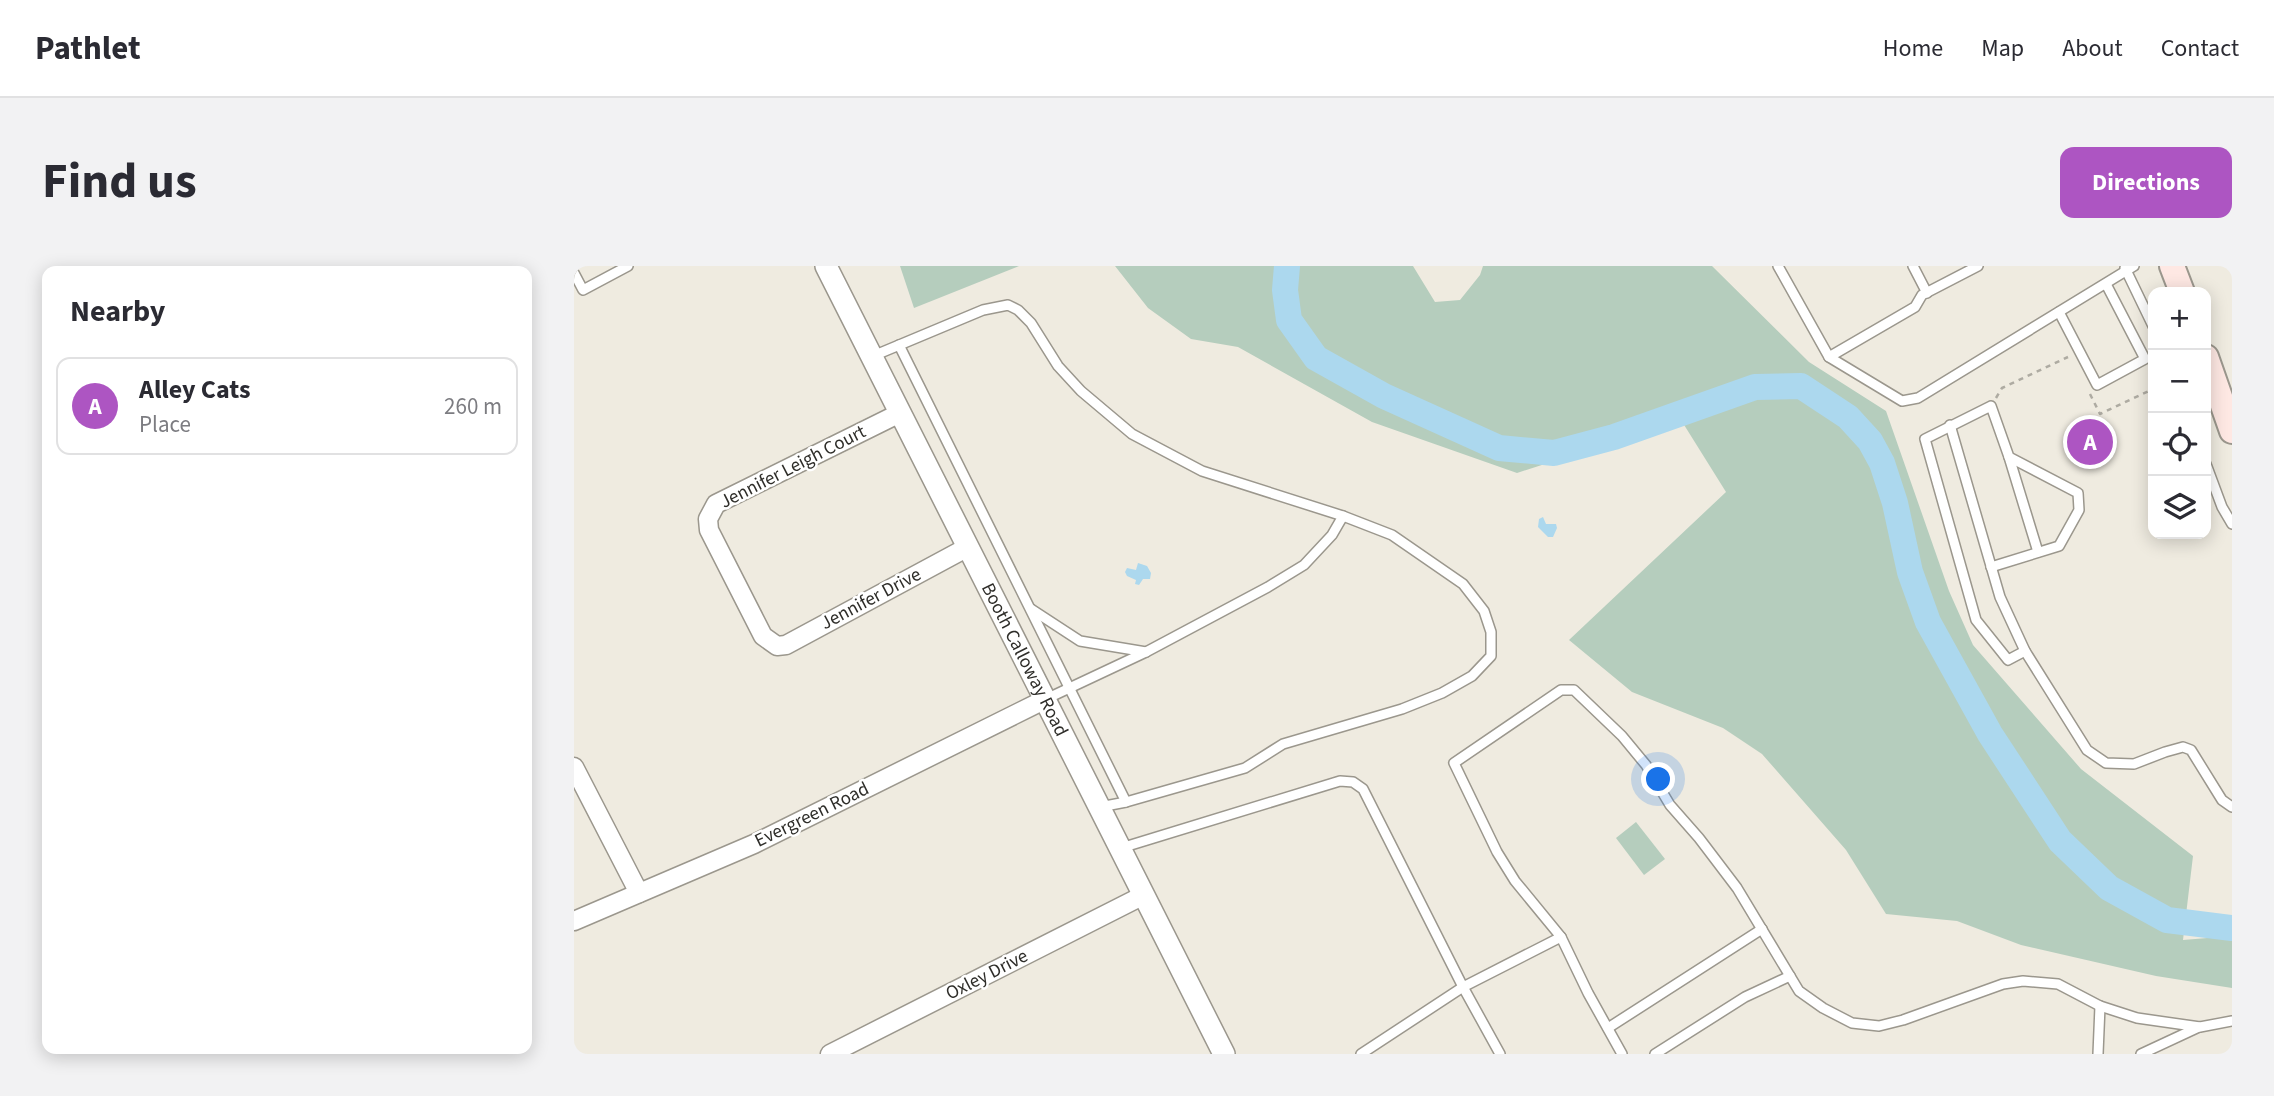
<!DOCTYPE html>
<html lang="en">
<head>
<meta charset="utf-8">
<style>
  :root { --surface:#fff; --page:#f2f2f3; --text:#2b2b33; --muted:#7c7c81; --line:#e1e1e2; --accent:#ad55c2 }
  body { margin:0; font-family:"Source Sans 3",sans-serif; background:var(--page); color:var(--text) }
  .controls { position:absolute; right:21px; top:21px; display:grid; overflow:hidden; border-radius:14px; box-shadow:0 4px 18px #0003 }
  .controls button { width:63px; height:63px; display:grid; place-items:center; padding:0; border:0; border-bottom:2px solid var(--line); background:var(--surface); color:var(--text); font:35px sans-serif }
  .you { position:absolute; left:1085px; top:514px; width:24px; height:24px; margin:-18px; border:5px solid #fff; border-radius:50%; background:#1a73e8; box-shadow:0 0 0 10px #1a73e833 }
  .badge { display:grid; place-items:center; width:46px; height:46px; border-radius:50%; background:var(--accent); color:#fff; font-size:23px; font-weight:700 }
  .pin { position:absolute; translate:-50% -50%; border:4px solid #fff; box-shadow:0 2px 7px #0006 }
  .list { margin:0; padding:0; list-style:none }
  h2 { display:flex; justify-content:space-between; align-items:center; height:91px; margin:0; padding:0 28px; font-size:30px }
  h2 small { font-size:23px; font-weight:400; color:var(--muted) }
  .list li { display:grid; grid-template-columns:46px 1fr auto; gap:21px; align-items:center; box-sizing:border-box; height:98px; margin:0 14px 14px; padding:0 14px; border:2px solid var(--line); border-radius:14px }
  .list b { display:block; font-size:26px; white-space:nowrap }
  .list p { margin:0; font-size:23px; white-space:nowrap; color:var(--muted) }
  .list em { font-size:23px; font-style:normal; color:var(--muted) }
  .icon { flex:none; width:38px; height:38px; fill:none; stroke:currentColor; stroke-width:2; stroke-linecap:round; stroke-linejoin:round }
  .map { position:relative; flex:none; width:1658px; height:788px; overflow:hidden; border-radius:14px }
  header { display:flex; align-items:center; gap:42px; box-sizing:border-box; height:98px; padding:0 35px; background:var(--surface); border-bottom:2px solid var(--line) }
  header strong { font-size:33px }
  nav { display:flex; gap:38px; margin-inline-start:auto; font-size:24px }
  .intro { display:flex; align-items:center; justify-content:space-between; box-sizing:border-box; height:168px; padding:0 42px }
  h1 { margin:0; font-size:49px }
  .button { padding:18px 32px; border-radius:14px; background:var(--accent); color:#fff; font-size:24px; font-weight:700 }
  main { display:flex; gap:42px; padding:0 42px }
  aside { flex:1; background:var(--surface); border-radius:14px; box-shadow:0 4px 18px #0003 }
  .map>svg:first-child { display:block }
  .green { fill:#b5cdbd }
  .water { fill:#acd8ee }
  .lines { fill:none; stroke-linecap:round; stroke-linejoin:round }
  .river { stroke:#acd8ee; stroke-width:26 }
  .service-casing { stroke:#9b978d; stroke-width:12 }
  .minor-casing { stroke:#9b978d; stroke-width:21 }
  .tertiary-casing { stroke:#9b978d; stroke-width:24 }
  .secondary-casing { stroke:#9b978d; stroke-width:28 }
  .path { stroke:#aeaba2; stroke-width:2.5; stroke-dasharray:5 5; stroke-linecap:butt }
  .service { stroke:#fff; stroke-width:9 }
  .minor { stroke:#fff; stroke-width:18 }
  .tertiary { stroke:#fff; stroke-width:21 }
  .secondary { stroke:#fee8e3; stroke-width:24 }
  .labels { text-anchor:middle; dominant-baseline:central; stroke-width:5; stroke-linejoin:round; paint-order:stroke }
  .street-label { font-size:19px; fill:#2e2d29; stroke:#fff }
</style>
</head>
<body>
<header>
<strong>Pathlet</strong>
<nav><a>Home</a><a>Map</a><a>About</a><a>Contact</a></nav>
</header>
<div class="intro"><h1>Find us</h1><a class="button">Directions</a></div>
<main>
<aside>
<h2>Nearby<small></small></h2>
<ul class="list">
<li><span class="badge">A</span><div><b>Alley Cats</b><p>Place</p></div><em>260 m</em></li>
</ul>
</aside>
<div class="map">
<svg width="1658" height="788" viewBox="0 0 1658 788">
  <rect width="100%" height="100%" fill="#efebe0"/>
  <g class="green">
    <path d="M326,0H445L340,42Z"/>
    <path d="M541,0H839L861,36L886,34L906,9L909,0H1138L1235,96L1312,145L1375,325L1399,379L1507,503L1619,590L1609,674L1658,670V722L1582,710L1447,679L1383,655L1312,648L1272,584L1188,488L1149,462L1058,426L995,374L1152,226L1107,154L943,207L798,156L664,81L617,73L574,42Z"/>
    <path d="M1062,556L1091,593L1070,609L1042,572Z"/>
  </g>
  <g class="water">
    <path d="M969,251L972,258H982L983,262L979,271H974L964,261L965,253Z"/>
    <path d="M564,297L573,300L577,307L576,313H569L565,319L561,318L562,314L553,310L551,306L553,302L562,304Z"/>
  </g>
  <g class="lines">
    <path class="river" d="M713,0L711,24L715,54L742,92L810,130L925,182L980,187L1040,171L1181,121L1227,120L1274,151L1296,175L1308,197L1321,237L1336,306L1354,356L1416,468L1486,575L1535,622L1593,654L1658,662"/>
    <g class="service-casing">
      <g id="service">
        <path d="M1204,0L1255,91L1328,135L1344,132L1560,0"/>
        <path d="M1339,0L1353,27"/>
        <path d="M1551,2L1579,60"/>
        <path d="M0,7L9,24L54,0"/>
        <path d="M1485,46L1523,119L1571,93L1532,18"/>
        <path d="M325,79L552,536"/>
        <path d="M299,90L409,44L434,39L444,44L457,57L484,100L507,125L558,168L628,205L769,250L818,269L889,318L910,345L917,366V390L898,410L868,427L828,443L709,478L671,502L552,536L526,541"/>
        <path d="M1255,91L1341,41L1348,29L1404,0"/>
        <path d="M1376,159L1426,331L1451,385L1513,484L1532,497L1560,498L1591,486L1609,481L1617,484L1648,534L1658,541"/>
        <path d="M1435,191L1464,286"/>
        <path d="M1632,198L1648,241L1658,258"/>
        <path d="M1417,301L1485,280L1505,244L1504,227L1435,191L1417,140L1351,173L1402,354L1434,394L1451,385"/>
        <path d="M457,343L506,375L572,386"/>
        <path d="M472,433L572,386L694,321L730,299L758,269L769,250"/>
        <path d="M547,582L766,515L779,516L789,523L889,721L926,788"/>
        <path d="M987,671L1014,727L1048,788"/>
        <path d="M1034,762L1188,663"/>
        <path d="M787,788L889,721L987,671L941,615L923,586L880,497L987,424H1000L1048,470L1072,499L1096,539L1125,572L1163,622L1225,725L1249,742L1278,757L1305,760L1329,754L1429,718L1449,715L1484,718L1526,740L1563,752L1626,761L1658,755"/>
        <path d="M1081,788L1171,731L1216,710"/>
        <path d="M1524,788L1526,740"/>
        <path d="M1567,788L1625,761"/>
      </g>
    </g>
    <g class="minor-casing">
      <g id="minor">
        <path d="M326,147L142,238L134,253L135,264L189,370L203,380L212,379L394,281"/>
        <path d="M0,501L65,627"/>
        <path d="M0,655L180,578L472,433"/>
        <path d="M256,788L570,629"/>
      </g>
    </g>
    <g class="tertiary-casing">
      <g id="tertiary">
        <path id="s1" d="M252,0L650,788"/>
      </g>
    </g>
    <g class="secondary-casing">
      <g id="secondary">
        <path d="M1598,0L1608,26"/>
        <path d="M1632,91L1658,165"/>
      </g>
    </g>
    <g class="path">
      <path d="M1516,128L1526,148L1579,123"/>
      <path d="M1422,132L1428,122L1494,91"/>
    </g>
    <use href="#service" class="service"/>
    <use href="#minor" class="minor"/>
    <use href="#tertiary" class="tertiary"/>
    <use href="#secondary" class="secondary"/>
  </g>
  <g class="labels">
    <g class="street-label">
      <text transform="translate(219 201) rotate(-27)">Jennifer Leigh Court</text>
      <text transform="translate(297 333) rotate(-28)">Jennifer Drive</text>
      <text stroke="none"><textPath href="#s1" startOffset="441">Booth Calloway Road</textPath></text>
      <text transform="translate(238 549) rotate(-26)">Evergreen Road</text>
      <text transform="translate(413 709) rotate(-27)">Oxley Drive</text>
    </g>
  </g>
</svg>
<div class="controls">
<button>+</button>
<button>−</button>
<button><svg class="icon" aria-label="locate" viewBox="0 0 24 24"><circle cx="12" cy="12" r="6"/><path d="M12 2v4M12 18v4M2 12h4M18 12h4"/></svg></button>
<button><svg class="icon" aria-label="layers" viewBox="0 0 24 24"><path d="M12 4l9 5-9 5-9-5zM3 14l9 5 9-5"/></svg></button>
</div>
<div class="you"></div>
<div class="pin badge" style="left:1516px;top:176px">A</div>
</div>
</main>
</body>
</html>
